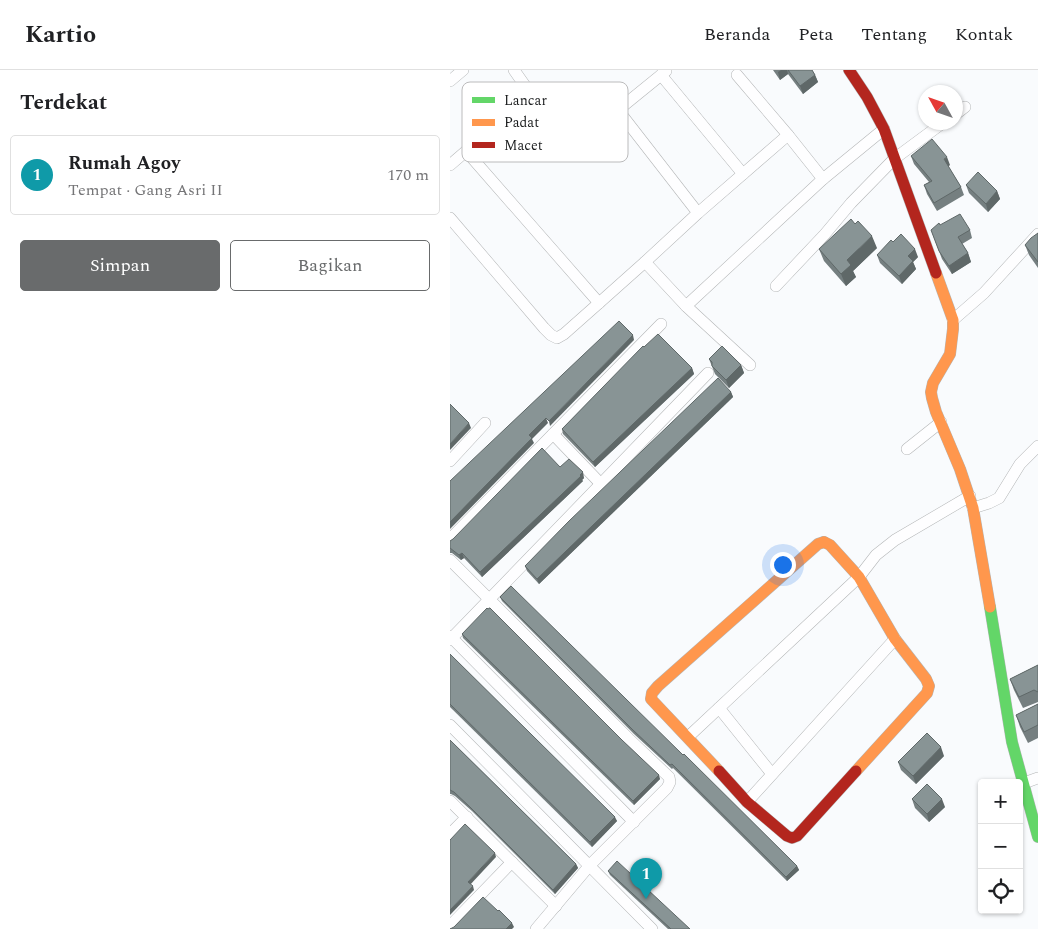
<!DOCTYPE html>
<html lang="id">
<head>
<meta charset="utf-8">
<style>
  :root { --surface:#fff; --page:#f2f2f2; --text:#202124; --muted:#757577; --line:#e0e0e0; --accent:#696b6c }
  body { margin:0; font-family:Spectral,serif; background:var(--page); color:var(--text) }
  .controls { position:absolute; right:15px; bottom:15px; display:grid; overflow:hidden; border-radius:5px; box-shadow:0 1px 4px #0004 }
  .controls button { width:45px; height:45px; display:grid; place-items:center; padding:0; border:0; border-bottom:1px solid var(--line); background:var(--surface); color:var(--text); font:25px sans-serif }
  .compass { position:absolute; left:468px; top:15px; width:45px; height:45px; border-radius:50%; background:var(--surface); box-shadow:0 1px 4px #0004; rotate:310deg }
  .you { position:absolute; left:332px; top:494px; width:18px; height:18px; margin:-12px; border:4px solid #fff; border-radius:50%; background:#1a73e8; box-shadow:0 0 0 8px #1a73e833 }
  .badge { display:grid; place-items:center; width:32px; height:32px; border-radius:50%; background:var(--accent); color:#fff; font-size:16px; font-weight:700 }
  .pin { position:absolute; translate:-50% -41px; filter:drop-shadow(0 1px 2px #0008) }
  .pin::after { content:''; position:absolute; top:26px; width:18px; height:15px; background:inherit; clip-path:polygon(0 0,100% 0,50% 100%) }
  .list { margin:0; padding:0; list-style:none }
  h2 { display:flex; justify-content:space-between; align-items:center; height:65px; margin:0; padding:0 20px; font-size:21px }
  h2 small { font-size:16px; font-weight:400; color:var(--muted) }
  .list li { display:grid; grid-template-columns:32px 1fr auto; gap:15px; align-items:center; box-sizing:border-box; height:80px; margin:0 10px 10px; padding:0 10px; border:1px solid var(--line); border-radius:5px }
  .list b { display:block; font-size:19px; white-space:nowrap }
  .list p { margin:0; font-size:16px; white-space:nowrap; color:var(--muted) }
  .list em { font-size:16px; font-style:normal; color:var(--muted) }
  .actions { display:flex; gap:10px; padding:15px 20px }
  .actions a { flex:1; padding:11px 0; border:1px solid var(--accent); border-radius:5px; text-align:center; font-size:18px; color:var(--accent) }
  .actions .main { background:var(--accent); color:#fff }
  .icon { flex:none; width:28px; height:28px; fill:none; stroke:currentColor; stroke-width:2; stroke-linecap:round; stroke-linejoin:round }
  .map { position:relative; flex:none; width:588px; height:859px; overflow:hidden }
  header { display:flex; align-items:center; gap:30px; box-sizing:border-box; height:70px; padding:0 25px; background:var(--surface); border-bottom:1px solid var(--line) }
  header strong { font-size:24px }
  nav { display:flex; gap:28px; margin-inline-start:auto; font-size:18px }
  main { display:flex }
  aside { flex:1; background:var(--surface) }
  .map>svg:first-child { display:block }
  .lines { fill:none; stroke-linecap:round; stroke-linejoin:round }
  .street-casing { stroke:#b4b6b7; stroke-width:12 }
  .fast-casing { stroke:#b4b6b7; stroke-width:12 }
  .slow-casing { stroke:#b4b6b7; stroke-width:12 }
  .jam-casing { stroke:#b4b6b7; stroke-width:12 }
  .street { stroke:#fefeff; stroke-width:11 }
  .fast { stroke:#63d668; stroke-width:11 }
  .slow { stroke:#ff974d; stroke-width:11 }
  .jam { stroke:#b3261e; stroke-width:11 }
  .wall { fill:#757f80 }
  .shaded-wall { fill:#5f6868 }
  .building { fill:#889495; stroke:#5f6868 }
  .key { fill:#fff; stroke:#bbbbbc; stroke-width:1 }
  .key-label { font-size:14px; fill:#1b1d1e }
</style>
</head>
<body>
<header>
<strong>Kartio</strong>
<nav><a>Beranda</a><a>Peta</a><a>Tentang</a><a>Kontak</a></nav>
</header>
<main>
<aside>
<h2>Terdekat<small></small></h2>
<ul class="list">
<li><span class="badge" style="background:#0f9aa8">1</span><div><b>Rumah Agoy</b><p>Tempat · Gang Asri II</p></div><em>170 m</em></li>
</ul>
<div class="actions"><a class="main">Simpan</a><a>Bagikan</a></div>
</aside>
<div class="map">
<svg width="588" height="859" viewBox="0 0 588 859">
  <rect width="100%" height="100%" fill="#f9fbfd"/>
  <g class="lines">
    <g class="street-casing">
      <g id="street">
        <path d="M211,5L293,104"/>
        <path d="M287,5L338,65L373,109"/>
        <path d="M0,11L13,0"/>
        <path d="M168,40L248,143"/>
        <path d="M62,42L92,75"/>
        <path d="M506,44L515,37"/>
        <path d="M153,59L168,40L216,1"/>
        <path d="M16,81L149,233"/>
        <path d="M0,95L72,33L77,25L78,20L64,0"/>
        <path d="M0,148L94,258L101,265L107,268L114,264L149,233L195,192L248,143L338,65"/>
        <path d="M195,192L236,236L300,295"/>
        <path d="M326,216L375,164L401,133L444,89L494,52"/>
        <path d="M236,236L373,109L434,59"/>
        <path d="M503,250L534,223L588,164"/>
        <path d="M103,364L150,413"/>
        <path d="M457,379L491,352"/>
        <path d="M0,391L35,353"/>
        <path d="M523,438L539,433L549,428L570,394L588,376"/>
        <path d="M0,469L211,254"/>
        <path d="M0,490L179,669L219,707L220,712L217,718L140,795L86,859"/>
        <path d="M0,566L184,752"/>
        <path d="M0,570L258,303"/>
        <path d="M269,638L322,704"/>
        <path d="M0,655L202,859"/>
        <path d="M238,667L409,507L426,485L445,470L520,426"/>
        <path d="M574,713L588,708"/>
        <path d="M0,731L106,836"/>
        <path d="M297,732L445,569"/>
        <path d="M0,764L17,747"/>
        <path d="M0,856L62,792"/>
      </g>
    </g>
    <g class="fast-casing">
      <path id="fast" d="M540,537L562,672L588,767"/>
    </g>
    <g class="slow-casing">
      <g id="slow">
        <path d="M486,203L503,250V259L500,284L483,313L481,322L482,328L486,342L510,399L523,438L540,537"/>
        <path d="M374,472L380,475L409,507L445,569L476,609L479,616L477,623L406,701"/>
        <path d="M269,701L201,629L202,623L208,616L368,474L374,472"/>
      </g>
    </g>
    <g class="jam-casing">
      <g id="jam">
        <path d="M399,0L417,27L434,59L486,203"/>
        <path d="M269,701L297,732L337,766L342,768L347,766L406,701"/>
      </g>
    </g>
    <use href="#street" class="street"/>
    <use href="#fast" class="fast"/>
    <use href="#slow" class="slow"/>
    <use href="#jam" class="jam"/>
  </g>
  <g class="wall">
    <path d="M323,0H362L365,5L368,12L353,24L338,4L330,10Z"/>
    <path d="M461,86L500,95L498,96L511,117L514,125L487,141L477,124L474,115L479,112L464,94Z"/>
    <path d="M516,115L547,121L550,129L538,142L519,123Z"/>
    <path d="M490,155L520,160L522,168L512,174L518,183L521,192L502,204L492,189L481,160Z"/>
    <path d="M588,163V198L579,185L575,175Z"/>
    <path d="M443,172L468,187L463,192L466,199L452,214L430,193L427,185Z"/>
    <path d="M427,178L403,201L406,207L396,216L374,191L369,179Z"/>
    <path d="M194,277L242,298L244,304L145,397L113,364L112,359Z"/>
    <path d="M259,289L291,295L294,303L279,318L265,304Z"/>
    <path d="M281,322L283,327L89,514L77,501L75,496Z"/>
    <path d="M110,397L134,408L132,410L133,411L32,507L14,488L11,490L2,483H0V471Z"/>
    <path d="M50,527L233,685L347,796L349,800L337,811L223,698L222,699L184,664L52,531Z"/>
    <path d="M12,564L210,709L184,735L13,568Z"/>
    <path d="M0,584L167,751L142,777L0,637Z"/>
    <path d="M588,595V632L573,638L564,620L560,609Z"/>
    <path d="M588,634V668L578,673L570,657L566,645Z"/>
    <path d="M0,670L126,794L128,798L105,824L22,741L5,726L1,724H0Z"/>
    <path d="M494,686L466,714L451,700L448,692Z"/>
    <path d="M462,729L495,737L479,752L465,738Z"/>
    <path d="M158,801L240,859H218L160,805Z"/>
  </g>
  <g class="shaded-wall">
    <path d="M331,0H337L338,4L330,10L328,2Z"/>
    <path d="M365,5L368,12L353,24L350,16Z"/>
    <path d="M497,87L500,95L497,97L494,89Z"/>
    <path d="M547,121L550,129L538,142L536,134Z"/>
    <path d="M422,166L427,178L403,201L406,207L396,216L391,204L397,190Z"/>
    <path d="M465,179L468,187L463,192L466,199L452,214L449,206L458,186Z"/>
    <path d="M518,183L521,192L502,204L499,196Z"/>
    <path d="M183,265L184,270L100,356L99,351Z"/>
    <path d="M291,295L294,303L279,318L276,310Z"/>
    <path d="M242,298L244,304L145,397L143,392Z"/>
    <path d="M281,322L283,327L89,514L87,509Z"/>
    <path d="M96,348L98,353L82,369L84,373L0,459V452L79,365Z"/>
    <path d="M19,353L21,358L0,380V374Z"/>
    <path d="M133,402L134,408L132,410L133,411L32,507L30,502Z"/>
    <path d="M12,483L14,488L11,490L9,485Z"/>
    <path d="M491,677L494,686L466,714L463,706Z"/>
    <path d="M209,705L210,709L184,735L183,731Z"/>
    <path d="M492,729L495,737L479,752L477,744Z"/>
    <path d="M165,747L167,751L142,777L140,772Z"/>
    <path d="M45,783L46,787L19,816L18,812Z"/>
    <path d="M126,794L128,798L105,824L103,820Z"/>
    <path d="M347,796L349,800L337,811L336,807Z"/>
    <path d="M23,816L24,820L0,845V840Z"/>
    <path d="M62,853L64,857L62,859H56Z"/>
  </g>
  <g class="building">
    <path d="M338,0H362L365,5L350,16Z"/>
    <path d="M482,69L497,87L494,89L511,117L484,133L474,115L482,111L461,86Z"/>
    <path d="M528,102L547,121L536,134L516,115Z"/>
    <path d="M510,144L520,160L508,167L518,183L499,196L489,181L481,160L489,153L490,155Z"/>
    <path d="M401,149L405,154L408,151L422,166L397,190L401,195L391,204L369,179Z"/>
    <path d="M588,163V192L575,175L581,168Z"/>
    <path d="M451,164L465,179L458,186L463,191L449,206L427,185L441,170L443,172Z"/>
    <path d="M169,251L183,265L99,351L96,348L79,365L82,368L0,452V411Z"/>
    <path d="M208,264L242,298L143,392L112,359L193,276L194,277Z"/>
    <path d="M272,276L291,295L276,310L262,296V292L259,289Z"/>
    <path d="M268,308L281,322L87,509L75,496L119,451Z"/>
    <path d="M0,334L19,353L0,374Z"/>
    <path d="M92,378L110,397L119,389L133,402L130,405L131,406L30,502L12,483L9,485L0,478V471L3,469Z"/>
    <path d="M61,516L233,685L234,684L347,796L336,807L222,694L220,695L183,660L50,527Z"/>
    <path d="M37,538L38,539L40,538L172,670L209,705L183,731L12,564Z"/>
    <path d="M0,584L165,747L140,772L0,634Z"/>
    <path d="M588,595V622L584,620L569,627L560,609Z"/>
    <path d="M588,634V655L574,662L566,645Z"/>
    <path d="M477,663L491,677L463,706L448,692Z"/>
    <path d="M0,670L126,794L103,820L20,737L4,722L0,720Z"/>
    <path d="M477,714L492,729L477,744L462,729Z"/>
    <path d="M15,754L45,783L18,812L23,816L0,840V770Z"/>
    <path d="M167,791L240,859H221L158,801Z"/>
    <path d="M33,827L48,841L49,840L62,853L56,859H0L4,857Z"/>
  </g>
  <rect x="12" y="12" width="166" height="80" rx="8" class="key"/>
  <rect x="22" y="27" width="23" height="6" fill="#63d668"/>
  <rect x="22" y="49" width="23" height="7" fill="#ff974d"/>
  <rect x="22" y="72" width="23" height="6" fill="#b3261e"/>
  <g class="key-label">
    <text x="54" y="35">Lancar</text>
    <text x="54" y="57">Padat</text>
    <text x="54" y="80">Macet</text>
  </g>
</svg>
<div class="controls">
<button>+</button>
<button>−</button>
<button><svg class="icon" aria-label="locate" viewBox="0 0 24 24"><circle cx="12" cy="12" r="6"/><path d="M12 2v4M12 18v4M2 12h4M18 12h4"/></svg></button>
</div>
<svg class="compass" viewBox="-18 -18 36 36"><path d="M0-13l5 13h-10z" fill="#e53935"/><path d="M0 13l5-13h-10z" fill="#757577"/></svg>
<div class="you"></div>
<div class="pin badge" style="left:196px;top:829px;background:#0f9aa8">1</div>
</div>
</main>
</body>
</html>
